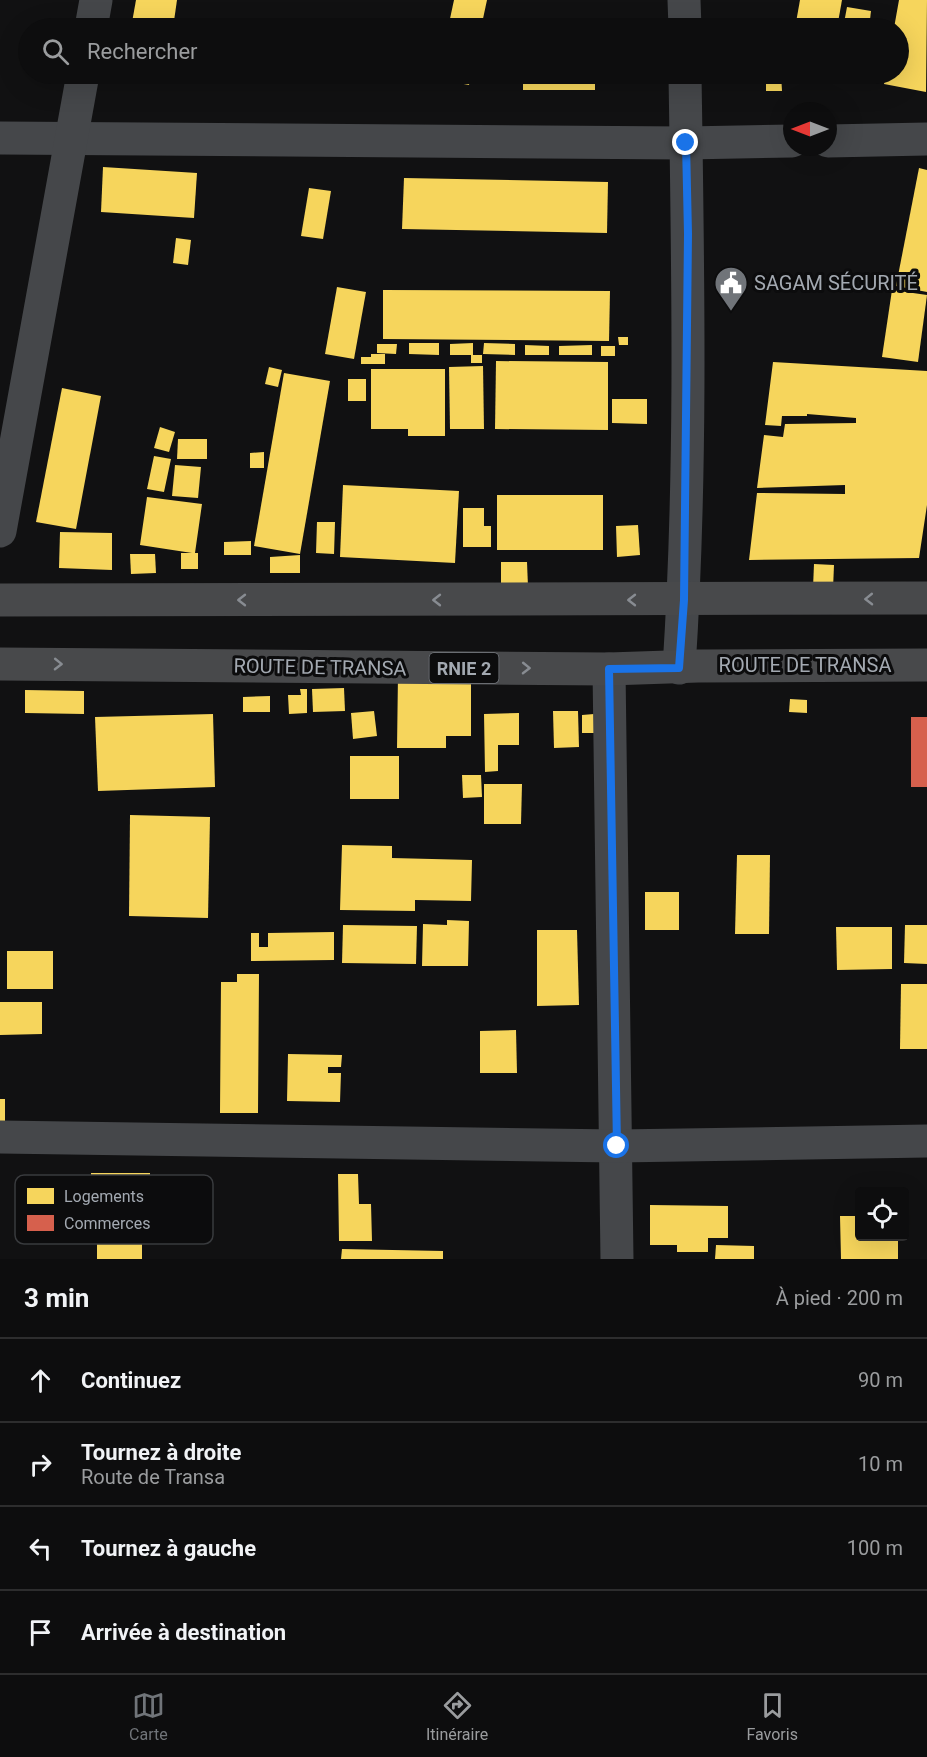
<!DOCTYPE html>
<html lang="fr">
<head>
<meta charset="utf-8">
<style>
  :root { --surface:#0d0d0e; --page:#1b1b1c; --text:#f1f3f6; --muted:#9a9c9e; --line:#2d2d2e; --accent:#707479 }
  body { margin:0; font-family:Roboto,sans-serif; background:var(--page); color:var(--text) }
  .controls { position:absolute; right:18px; bottom:18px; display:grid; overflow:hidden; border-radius:6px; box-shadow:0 6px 24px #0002 }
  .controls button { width:54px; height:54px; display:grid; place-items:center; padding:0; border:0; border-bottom:2px solid var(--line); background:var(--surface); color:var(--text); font:30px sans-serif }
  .compass { position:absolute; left:783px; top:102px; width:54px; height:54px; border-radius:50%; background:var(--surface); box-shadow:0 6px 24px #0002; rotate:270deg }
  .stop { position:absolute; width:18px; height:18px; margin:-14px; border:4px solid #1a73e8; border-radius:50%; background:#fff }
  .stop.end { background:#1a73e8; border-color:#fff; box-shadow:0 2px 6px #0008 }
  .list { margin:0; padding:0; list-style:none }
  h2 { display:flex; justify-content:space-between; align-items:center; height:78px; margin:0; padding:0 24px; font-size:26px }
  h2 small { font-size:20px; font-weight:400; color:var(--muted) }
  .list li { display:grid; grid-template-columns:39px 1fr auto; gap:18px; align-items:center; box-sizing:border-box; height:84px; padding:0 24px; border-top:2px solid var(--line) }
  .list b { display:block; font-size:22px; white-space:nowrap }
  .list p { margin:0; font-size:20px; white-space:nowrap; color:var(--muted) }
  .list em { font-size:20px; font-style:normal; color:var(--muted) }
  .icon { flex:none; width:33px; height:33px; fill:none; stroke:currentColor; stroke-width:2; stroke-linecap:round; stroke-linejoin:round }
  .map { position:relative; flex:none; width:927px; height:1259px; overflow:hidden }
  .search { position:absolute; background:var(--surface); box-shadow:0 6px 24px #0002; left:18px; right:18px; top:18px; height:66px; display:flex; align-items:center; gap:15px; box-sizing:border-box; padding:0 21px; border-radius:33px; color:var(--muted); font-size:22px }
  .sheet { height:414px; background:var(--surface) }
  nav { display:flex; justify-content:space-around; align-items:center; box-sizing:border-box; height:84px; border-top:2px solid var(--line); background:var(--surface); font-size:16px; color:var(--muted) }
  nav a { display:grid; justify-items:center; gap:3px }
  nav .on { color:var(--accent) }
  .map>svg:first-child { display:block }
  .homes { fill:#f6d55c }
  .shops { fill:#d6604d }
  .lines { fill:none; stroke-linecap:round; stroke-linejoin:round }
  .street { stroke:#45474a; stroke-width:33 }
  .primary { stroke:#48494b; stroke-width:33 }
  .oneway { stroke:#888c92 }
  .route { stroke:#1a73e8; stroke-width:8 }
  .labels { text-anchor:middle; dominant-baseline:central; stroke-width:6; stroke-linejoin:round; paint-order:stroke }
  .shield { fill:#0c0c0d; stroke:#767a80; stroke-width:1.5 }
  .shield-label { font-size:18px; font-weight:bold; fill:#a3a9b1 }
  .poi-label { font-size:20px; fill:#a3a9b1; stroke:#0c0c0d; text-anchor:start }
  .street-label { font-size:20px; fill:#a3a9b1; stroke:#0c0c0d }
  .key { fill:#0c0c0d; stroke:#393b3e; stroke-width:1.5 }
  .key-label { font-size:16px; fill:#a3a9b1 }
</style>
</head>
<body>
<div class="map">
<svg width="927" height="1259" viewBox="0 0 927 1259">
  <rect width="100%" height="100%" fill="#111112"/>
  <g class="homes">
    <path d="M136,0H177L173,28H131Z"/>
    <path d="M454,0H487L481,28H448Z"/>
    <path d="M800,0H842L837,28H795Z"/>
    <path d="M899,0H927L926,92L884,84L886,74H898V28H894Z"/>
    <path d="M847,7L871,11L869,28H843Z"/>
    <path d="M438,74H471L469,85L437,79Z"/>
    <rect x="523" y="74" width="72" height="16"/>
    <path d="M745,74H781L782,91H766V79H745Z"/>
    <path d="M103,167L197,173L194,218L101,212Z"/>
    <path d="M919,168L927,170V292L896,286Z"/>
    <path d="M404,178L608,182L607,233L402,229Z"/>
    <path d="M309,188L331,191L323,239L301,236Z"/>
    <path d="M176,238L191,240L188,265L173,263Z"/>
    <path d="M337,287L366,292L354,359L325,354Z"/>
    <path d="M383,290L610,291L609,341L383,339Z"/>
    <path d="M892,290L927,295L918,362L882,357Z"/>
    <path d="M618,337H628V345H619Z"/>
    <path d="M409,343H439V355L409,354Z"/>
    <path d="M473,343V355H482V363H471V355H450V344Z"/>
    <path d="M484,343L515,344V355L483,354Z"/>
    <path d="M377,344H397L396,354L377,353Z"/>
    <path d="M525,345L549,346V355H525Z"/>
    <path d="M592,345V355H559V346Z"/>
    <rect x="601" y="346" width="14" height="10"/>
    <path d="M371,354H385V364H361V357H371Z"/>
    <path d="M496,361L608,362V430L495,429Z"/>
    <path d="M773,362L927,371V505L919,558L749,560L757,493L845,494V485L757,488L764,435L783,437L785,424L856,423V418L807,414V416H782L781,426L765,425Z"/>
    <path d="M483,366L484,429H450L449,367Z"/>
    <path d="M269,367L282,370L278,387L265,384Z"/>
    <path d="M371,369H445V436H408V429H371Z"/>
    <path d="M284,373L330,381L300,554L254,546Z"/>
    <rect x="348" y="379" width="18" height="22"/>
    <path d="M62,388L101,396L76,529L36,522Z"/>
    <path d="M612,399H647V424L612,423Z"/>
    <path d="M160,427L175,432L169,452L154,448Z"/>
    <path d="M178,439H207V459H177Z"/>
    <path d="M264,452V468H250V453Z"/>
    <path d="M154,456L171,459L164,492L147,489Z"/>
    <path d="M175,465L201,467L198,498L172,496Z"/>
    <path d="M343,485L459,491L455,563L340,557Z"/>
    <rect x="497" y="495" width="106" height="55"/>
    <path d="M147,497L202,504L195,553H198V569H181V553H192L140,545Z"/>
    <path d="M463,508H484V526H491V547H463Z"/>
    <path d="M317,522H335L334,554L316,553Z"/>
    <path d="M638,525L640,555L617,557L616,526Z"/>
    <path d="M60,532L112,533V570L59,568Z"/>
    <path d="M251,541V555H224V542Z"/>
    <path d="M130,554H155L156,573L131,574Z"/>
    <path d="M300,555V573H270V557Z"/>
    <path d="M501,562H527L528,587H501Z"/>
    <path d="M814,564L834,565L833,589L813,588Z"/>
    <path d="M398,674H471V736H446V748H397Z"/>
    <path d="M344,688L345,711L313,712L312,689Z"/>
    <path d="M300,689H307V713L289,714L288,695H301Z"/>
    <path d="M25,690L84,691V714L25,713Z"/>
    <path d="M270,696V712H243V697Z"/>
    <path d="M790,699L807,700V713L789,712Z"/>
    <path d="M374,711L377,736L353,739L351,713Z"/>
    <path d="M553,711H578L579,747L554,748Z"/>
    <path d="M519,713V745H498V771L485,772L484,714Z"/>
    <path d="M213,714L215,787L98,791L95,717Z"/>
    <path d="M594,714L595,733H582V715Z"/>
    <rect x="350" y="756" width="49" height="43"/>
    <path d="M462,775H481L482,797L463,798Z"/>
    <path d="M484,784H522L521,824H484Z"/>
    <path d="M130,815L210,817L208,918L129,916Z"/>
    <path d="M342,845L392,846V858L472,860L471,901L415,900V911L340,910Z"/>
    <path d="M737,855H770L769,934H735Z"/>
    <rect x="645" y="892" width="34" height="38"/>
    <path d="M447,920L469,921L468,966H422L423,924L447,925Z"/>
    <path d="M343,925L417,926L416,964L342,963Z"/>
    <path d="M905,925H927V964L904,963Z"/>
    <path d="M836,927H892V969L837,970Z"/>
    <path d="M537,930H577L579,1005L537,1006Z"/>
    <path d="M334,932V960L251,961V933H259V947H268V933Z"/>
    <rect x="7" y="951" width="46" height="38"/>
    <path d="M237,974H259L258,1113H220L221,982H237Z"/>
    <path d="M901,984H927V1049H900Z"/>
    <path d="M0,1002H42V1034L0,1035Z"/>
    <path d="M516,1030L517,1073H480V1031Z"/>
    <path d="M288,1054L342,1055L341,1067H328V1073H341L340,1102L287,1101Z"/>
    <rect x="0" y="1099" width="5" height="23"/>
    <path d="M91,1173H150L151,1210L91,1211Z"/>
    <path d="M338,1174H358L359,1204H371L372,1241H339Z"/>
    <path d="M650,1205L728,1206V1238H708V1252H677V1245H650Z"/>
    <rect x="97" y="1216" width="45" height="43"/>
    <path d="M840,1216H860V1236H898V1259H841Z"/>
    <path d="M716,1245L754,1246V1259H715Z"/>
    <path d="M342,1249L443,1251V1259H341Z"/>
  </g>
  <rect class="shops" x="911" y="717" width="16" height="70"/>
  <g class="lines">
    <g class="street">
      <path d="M684,0L685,28"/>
      <path d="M91,28L96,0"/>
      <path d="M0,138L686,143L792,141"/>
      <path d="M828,141L927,139"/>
      <path d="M0,531L83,74"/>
      <path d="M679,668C692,471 688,271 685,74"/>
      <path d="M609,669L617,1259"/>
      <path d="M0,1137L617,1146L927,1141"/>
    </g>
    <g class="primary">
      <path d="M0,600L927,598"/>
      <path d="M0,664L609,669L698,666L927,665"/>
    </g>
  </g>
  <defs><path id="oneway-chevron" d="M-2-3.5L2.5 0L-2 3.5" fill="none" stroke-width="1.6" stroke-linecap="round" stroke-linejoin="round" transform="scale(1.5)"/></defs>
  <g class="oneway">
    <use href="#oneway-chevron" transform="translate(869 599) rotate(179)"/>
    <use href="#oneway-chevron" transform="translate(242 600) rotate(180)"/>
    <use href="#oneway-chevron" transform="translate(437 600) rotate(180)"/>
    <use href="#oneway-chevron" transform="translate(632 600) rotate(180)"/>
    <use href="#oneway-chevron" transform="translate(58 664) rotate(1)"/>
    <use href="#oneway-chevron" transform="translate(526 668) rotate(1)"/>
  </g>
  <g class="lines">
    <path class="route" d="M617,1146L609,669L679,668L684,600L688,234L686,143"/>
  </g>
  <defs>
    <g id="civic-pin" transform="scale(1.725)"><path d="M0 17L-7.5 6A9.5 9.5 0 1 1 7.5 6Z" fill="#707479" stroke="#0c0c0d"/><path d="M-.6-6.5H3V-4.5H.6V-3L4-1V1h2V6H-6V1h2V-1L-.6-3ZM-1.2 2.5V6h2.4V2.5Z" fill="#fff"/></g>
  </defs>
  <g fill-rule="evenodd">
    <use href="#civic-pin" x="731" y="283"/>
  </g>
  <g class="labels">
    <rect class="shield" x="429.5" y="653" width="69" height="30" rx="4.5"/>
    <g class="shield-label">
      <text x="464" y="668">RNIE 2</text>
    </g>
    <g class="poi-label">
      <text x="754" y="283">SAGAM SÉCURITÉ</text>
    </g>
    <g class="street-label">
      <text x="805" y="665">ROUTE DE TRANSA</text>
      <text transform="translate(320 667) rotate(1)">ROUTE DE TRANSA</text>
    </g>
  </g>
  <rect x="15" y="1175" width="198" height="69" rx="9" class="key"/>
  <rect x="27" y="1188" width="27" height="16" fill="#f6d55c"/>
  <rect x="27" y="1215" width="27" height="16" fill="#d6604d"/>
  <g class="key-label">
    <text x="64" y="1202">Logements</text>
    <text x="64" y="1229">Commerces</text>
  </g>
</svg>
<div class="controls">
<button><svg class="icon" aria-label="locate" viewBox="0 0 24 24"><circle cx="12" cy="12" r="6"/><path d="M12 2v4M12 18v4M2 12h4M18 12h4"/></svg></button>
</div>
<svg class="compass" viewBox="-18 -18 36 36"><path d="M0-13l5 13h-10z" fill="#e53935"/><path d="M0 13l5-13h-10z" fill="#9a9c9e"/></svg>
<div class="stop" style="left:617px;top:1146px"></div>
<div class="stop end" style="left:686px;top:143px"></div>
<div class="search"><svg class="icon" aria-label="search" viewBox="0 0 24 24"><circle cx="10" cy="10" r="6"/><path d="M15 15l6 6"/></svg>Rechercher</div>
</div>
<section class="sheet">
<h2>3 min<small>À pied · 200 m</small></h2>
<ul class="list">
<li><svg class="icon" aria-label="ahead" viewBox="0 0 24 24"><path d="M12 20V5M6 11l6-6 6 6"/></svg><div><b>Continuez</b></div><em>90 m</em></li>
<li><svg class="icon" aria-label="right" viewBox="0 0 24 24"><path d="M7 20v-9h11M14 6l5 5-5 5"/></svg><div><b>Tournez à droite</b><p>Route de Transa</p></div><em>10 m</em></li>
<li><svg class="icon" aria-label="left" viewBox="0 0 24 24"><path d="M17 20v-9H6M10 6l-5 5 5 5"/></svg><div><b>Tournez à gauche</b></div><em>100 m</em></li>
<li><svg class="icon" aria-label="arrive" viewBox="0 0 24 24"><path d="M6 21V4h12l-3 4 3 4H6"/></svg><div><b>Arrivée à destination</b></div></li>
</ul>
</section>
<nav>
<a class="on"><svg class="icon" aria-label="map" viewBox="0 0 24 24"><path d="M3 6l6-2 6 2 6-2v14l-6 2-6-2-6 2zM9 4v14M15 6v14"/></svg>Carte</a>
<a><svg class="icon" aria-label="directions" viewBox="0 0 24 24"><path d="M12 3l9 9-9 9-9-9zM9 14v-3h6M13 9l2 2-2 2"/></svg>Itinéraire</a>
<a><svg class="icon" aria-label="saved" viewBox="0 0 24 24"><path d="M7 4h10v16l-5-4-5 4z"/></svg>Favoris</a>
</nav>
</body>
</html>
